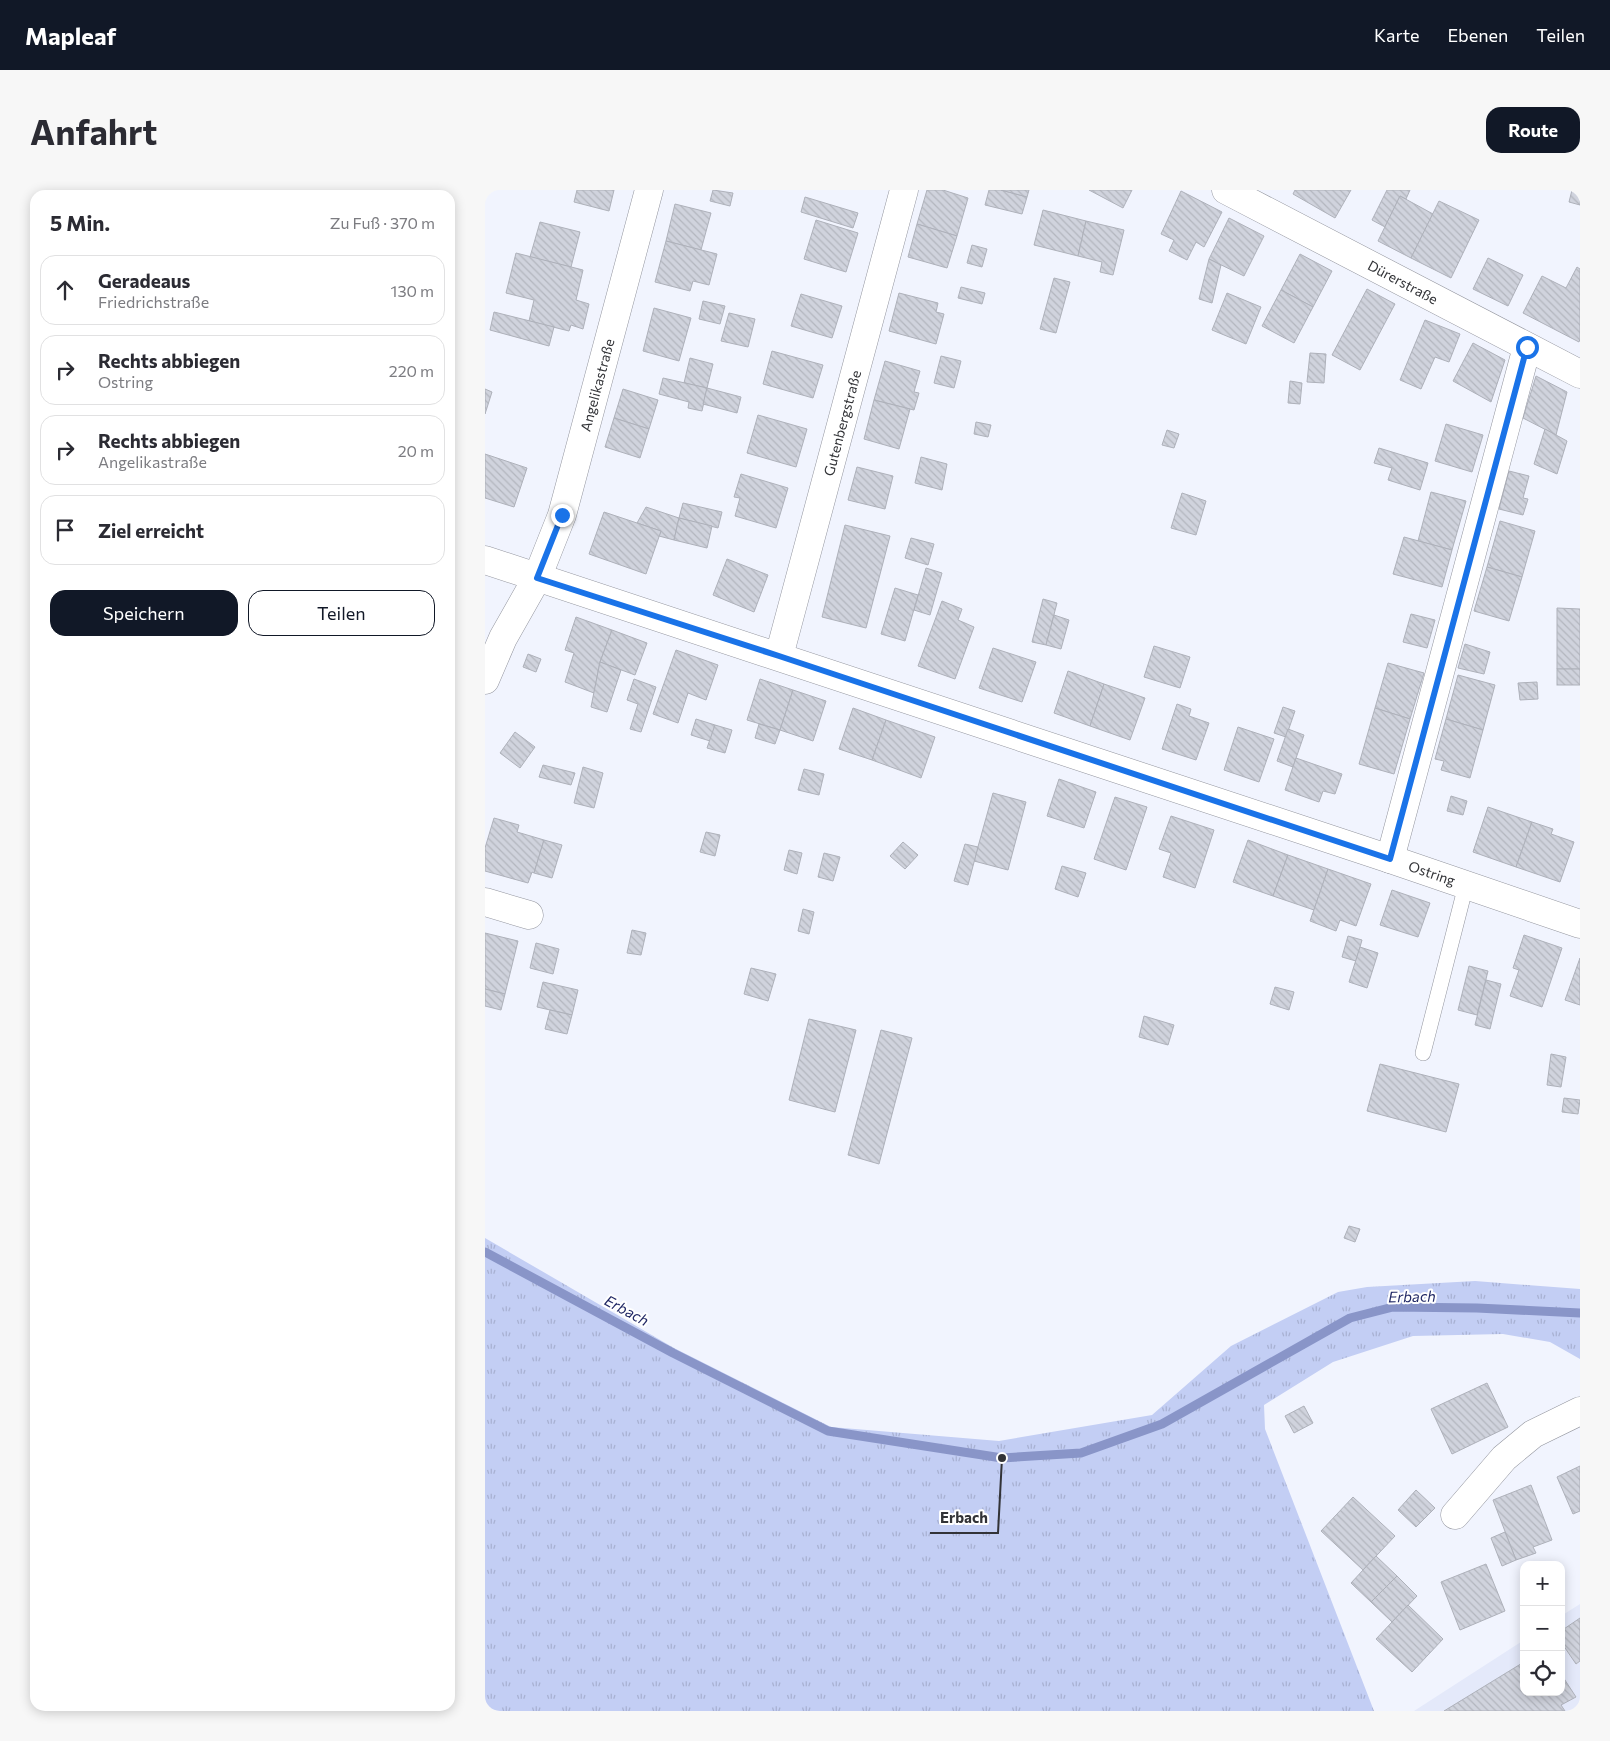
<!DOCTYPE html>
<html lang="de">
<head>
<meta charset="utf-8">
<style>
  :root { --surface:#fff; --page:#f7f7f7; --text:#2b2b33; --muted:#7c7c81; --line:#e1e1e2; --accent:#111827 }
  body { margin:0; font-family:Commissioner,sans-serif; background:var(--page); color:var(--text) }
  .controls { position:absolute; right:15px; bottom:15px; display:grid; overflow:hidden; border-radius:10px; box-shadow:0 2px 12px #0003 }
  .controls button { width:45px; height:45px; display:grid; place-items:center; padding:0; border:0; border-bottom:1px solid var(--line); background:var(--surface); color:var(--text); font:25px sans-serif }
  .stop { position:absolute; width:15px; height:15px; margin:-11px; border:4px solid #1a73e8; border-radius:50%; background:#fff }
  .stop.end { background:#1a73e8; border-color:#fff; box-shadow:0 1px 5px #0008 }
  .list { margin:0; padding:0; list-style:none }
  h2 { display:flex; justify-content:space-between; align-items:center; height:65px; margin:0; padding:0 20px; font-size:21px }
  h2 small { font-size:16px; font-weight:400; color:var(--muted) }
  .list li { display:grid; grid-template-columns:32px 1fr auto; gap:15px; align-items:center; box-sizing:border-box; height:70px; margin:0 10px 10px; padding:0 10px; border:1px solid var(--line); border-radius:15px }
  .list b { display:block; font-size:19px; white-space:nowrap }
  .list p { margin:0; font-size:16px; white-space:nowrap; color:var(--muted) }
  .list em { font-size:16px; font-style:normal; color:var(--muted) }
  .actions { display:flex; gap:10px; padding:15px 20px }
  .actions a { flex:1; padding:11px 0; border:1px solid var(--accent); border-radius:15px; text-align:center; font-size:18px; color:var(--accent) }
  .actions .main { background:var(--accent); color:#fff }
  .icon { flex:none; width:28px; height:28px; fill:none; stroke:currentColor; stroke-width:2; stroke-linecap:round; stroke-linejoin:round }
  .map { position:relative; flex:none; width:1095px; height:1521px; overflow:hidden; border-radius:15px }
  header { display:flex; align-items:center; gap:30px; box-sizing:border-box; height:70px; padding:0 25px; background:var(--accent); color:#fff }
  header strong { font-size:24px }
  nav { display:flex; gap:28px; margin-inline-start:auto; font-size:18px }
  .intro { display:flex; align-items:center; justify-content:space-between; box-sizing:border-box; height:120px; padding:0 30px }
  h1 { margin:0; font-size:35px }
  .button { padding:12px 22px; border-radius:15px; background:var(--accent); color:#fff; font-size:18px; font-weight:700 }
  main { display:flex; gap:30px; padding:0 30px }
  aside { flex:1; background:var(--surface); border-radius:15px; box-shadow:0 2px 12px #0003 }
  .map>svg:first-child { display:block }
  .built { fill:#e4e9fa }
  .grass { fill:url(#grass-tufts) }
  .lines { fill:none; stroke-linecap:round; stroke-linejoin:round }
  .stream { stroke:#8995c8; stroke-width:9 }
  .building { fill:url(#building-back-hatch); stroke:#aeb1ba }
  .service-casing { stroke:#93959e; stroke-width:16 }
  .minor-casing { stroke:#93959e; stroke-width:29 }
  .service { stroke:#fff; stroke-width:15 }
  .minor { stroke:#fff; stroke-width:28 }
  .route { stroke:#1a73e8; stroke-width:6 }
  .labels { text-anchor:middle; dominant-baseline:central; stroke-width:4; stroke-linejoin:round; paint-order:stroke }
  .street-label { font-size:14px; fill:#323337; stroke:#fff }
  .water-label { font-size:15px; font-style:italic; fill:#212865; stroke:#fff }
  .leader { fill:none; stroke:#323337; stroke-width:2 }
  .callout-dot { fill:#323337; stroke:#fff; stroke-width:2 }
  .callout-label { font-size:15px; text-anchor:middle; font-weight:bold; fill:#323337; stroke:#fff; stroke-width:4; stroke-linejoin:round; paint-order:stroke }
</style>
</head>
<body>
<header>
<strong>Mapleaf</strong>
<nav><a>Karte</a><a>Ebenen</a><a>Teilen</a></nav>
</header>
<div class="intro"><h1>Anfahrt</h1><a class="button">Route</a></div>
<main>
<aside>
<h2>5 Min.<small>Zu Fuß · 370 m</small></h2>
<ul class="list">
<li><svg class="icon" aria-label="ahead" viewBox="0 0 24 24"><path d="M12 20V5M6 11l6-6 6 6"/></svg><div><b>Geradeaus</b><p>Friedrichstraße</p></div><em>130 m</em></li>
<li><svg class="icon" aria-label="right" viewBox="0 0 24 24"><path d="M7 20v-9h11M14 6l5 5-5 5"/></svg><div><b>Rechts abbiegen</b><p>Ostring</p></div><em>220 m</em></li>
<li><svg class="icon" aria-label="right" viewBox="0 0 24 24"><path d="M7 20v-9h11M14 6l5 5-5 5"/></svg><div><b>Rechts abbiegen</b><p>Angelikastraße</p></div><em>20 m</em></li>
<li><svg class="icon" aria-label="arrive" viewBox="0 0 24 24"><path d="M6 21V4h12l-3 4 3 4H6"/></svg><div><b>Ziel erreicht</b></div></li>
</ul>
<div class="actions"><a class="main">Speichern</a><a>Teilen</a></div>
</aside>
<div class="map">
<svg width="1095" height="1521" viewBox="0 0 1095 1521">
  <defs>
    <pattern id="grass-tufts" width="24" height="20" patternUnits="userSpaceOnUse" patternTransform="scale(1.25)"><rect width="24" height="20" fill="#c3cef4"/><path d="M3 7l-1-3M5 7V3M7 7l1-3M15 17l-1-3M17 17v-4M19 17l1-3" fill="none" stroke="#a8b1d2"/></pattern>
    <pattern id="building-back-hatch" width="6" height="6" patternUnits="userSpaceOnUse" patternTransform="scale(1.25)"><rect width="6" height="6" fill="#d0d3dd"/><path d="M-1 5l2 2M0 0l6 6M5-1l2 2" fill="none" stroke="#b3b6be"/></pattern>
  </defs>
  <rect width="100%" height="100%" fill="#f1f4fe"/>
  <path class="built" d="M1095,1414V1521H929L1039,1450V1502H1076V1426Z"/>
  <path class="grass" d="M0,1048L189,1158L346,1237L514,1251L667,1225L746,1156L853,1102L882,1097L990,1091L1095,1099V1169L1065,1152L1018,1144L928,1146L848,1172L779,1215L780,1239L889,1521H0Z"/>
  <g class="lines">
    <path class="stream" d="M0,1062L188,1163L343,1241L517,1268L596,1263L677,1234L865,1128L908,1117L992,1118L1095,1123"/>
  </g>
  <g class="building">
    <path d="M92,0H129L124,21L89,12Z"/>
    <path d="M228,0L248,3L245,16L225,11Z"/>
    <path d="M442,0H458L483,8L472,46L432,34Z"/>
    <path d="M504,0H516L542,7L537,24L500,15Z"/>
    <path d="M516,0H544L542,7Z"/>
    <path d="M604,0H647L638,18Z"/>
    <path d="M810,0H866L850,28L808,4Z"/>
    <path d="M902,0H925L921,9L915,6L900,37L887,30Z"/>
    <path d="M1087,0H1095V15L1084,12Z"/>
    <path d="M696,1L737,22L719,57L711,52L702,70L684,61L689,50L676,44Z"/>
    <path d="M915,6L948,24L926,68L893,51Z"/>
    <path d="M320,7L373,23L368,38L316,22Z"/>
    <path d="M954,11L994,30L966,88L926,68Z"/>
    <path d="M190,14L226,23L216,60L181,51Z"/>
    <path d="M558,20L601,31L593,66L549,55Z"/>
    <path d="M744,28L779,46L759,86L724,69Z"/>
    <path d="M331,30L373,43L361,82L319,69Z"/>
    <path d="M601,31L639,40L628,85L615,82L617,72L593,66Z"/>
    <path d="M55,32L95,42L86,77L45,67Z"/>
    <path d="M432,34L472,46L462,78L423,67Z"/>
    <path d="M181,51L232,64L224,95L208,91L205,101L170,92Z"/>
    <path d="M487,55L502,59L497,77L482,73Z"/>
    <path d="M31,63L98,80L91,110L104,114L98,139L86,135L84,141L44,131L49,110L21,103Z"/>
    <path d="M815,64L847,81L828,117L796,100Z"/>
    <path d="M1003,68L1038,85L1023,116L988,99Z"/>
    <path d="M724,69L736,75L727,113L714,109Z"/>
    <path d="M1092,77L1095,79V149L1094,152L1038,123L1057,86L1081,98Z"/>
    <path d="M569,88L585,92L571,143L555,139Z"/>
    <path d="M476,97L500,103L497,114L473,108Z"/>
    <path d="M882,99L910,114L875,180L847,165Z"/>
    <path d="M796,100L828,117L809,153L777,136Z"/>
    <path d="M414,103L453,113L451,122L459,124L451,154L404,141Z"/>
    <path d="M742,103L776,117L761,154L727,140Z"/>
    <path d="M316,104L357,116L347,148L306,136Z"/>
    <path d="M218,111L240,116L235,134L214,129Z"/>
    <path d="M169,118L206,128L194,171L158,161Z"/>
    <path d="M9,122L69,137L64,156L5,140Z"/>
    <path d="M244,123L270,129L263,157L236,151Z"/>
    <path d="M940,130L975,144L964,172L950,167L936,199L915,190Z"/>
    <path d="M988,153L1020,170L1006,212L968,191Z"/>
    <path d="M287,161L338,175L328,208L278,194Z"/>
    <path d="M825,163L841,164L839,193L822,192Z"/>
    <path d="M456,166L476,171L469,198L449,193Z"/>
    <path d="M205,168L228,174L222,198L199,193Z"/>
    <path d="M400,171L435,181L429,202L434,203L429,220L389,210Z"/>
    <path d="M1051,186L1082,202L1071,245L1038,228Z"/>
    <path d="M178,188L222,198L217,221L203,218L204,212L174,204Z"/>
    <path d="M805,191L817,193L815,214L803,213Z"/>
    <path d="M222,198L256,207L252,223L218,214Z"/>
    <path d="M0,199L7,202L0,224Z"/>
    <path d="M138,199L173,210L164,239L129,228Z"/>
    <path d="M389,210L425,219L414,259L379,249Z"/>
    <path d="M273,225L322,239L311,277L262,263Z"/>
    <path d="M129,228L164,239L155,268L120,257Z"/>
    <path d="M491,232L506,235L503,247L489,244Z"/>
    <path d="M961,234L998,245L987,282L950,271Z"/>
    <path d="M1060,239L1082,251L1072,284L1049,274Z"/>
    <path d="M682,240L694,244L689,258L677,255Z"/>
    <path d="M894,258L943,273L935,300L903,290L907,278L889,273Z"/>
    <path d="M0,264L42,278L29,317L0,308Z"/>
    <path d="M436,267L462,274L457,300L430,293Z"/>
    <path d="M372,277L408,286L400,319L363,310Z"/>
    <path d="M1024,281L1044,286L1038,308L1043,309L1038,325L1014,319Z"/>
    <path d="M256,284L303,298L291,338L250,326L255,308L249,307Z"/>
    <path d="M946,302L981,311L967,360L933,351Z"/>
    <path d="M697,303L721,311L711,345L686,338Z"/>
    <path d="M198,313L237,322L233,338L194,328Z"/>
    <path d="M161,317L194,328L189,350L174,346L176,341L152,333Z"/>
    <path d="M119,322L176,341L161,384L104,364Z"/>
    <path d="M194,328L227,336L222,358L189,350Z"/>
    <path d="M1015,331L1050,341L1037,387L1002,377Z"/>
    <path d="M360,335L405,346L381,438L337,427Z"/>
    <path d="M919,347L967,360L957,397L908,384Z"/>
    <path d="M426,348L449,354L443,375L420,368Z"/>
    <path d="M242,369L283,385L269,422L228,405Z"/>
    <path d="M1002,377L1037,387L1024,431L989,421Z"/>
    <path d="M441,378L457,383L445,425L429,420Z"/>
    <path d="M410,398L433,405L420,451L396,444Z"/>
    <path d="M558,409L572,413L561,455L547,452Z"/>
    <path d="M457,411L477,419L473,430L489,437L470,489L433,476Z"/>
    <path d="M1072,418L1095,419V479H1072Z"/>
    <path d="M926,424L950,430L942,458L918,452Z"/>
    <path d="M569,425L584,430L576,459L561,455Z"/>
    <path d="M91,427L127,440L115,472L109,503L80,492L89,463L80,460Z"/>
    <path d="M127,440L162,453L150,485L115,472Z"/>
    <path d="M980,454L1005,462L999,484L973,478Z"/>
    <path d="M669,456L705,467L695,498L659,487Z"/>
    <path d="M508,458L551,472L537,512L494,498Z"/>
    <path d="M191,460L233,475L221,510L203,503L193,533L168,524Z"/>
    <path d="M43,464L56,469L51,482L38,477Z"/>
    <path d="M115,472L136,480L122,522L106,517Z"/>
    <path d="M903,473L939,483L925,529L890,518Z"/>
    <rect x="1072" y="479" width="23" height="16"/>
    <path d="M583,481L619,494L605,536L569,523Z"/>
    <path d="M973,485L1010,495L998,540L961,529Z"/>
    <path d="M149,489L171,497L156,542L145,539L153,514L142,510Z"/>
    <path d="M275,489L308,500L295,540L262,530Z"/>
    <path d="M1052,492L1053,509L1035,510L1033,493Z"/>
    <path d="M619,494L660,508L645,550L605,536Z"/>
    <path d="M308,500L341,511L328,551L295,540Z"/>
    <path d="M692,514L706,519L704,526L724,533L711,570L677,559Z"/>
    <path d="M798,517L810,521L801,547L789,543Z"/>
    <path d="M368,518L401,530L387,570L354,559Z"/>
    <path d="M890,518L925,529L909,584L874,574Z"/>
    <path d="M211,529L230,535L225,551L206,545Z"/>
    <path d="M961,529L998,540L985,588L956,580L959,571L950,569Z"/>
    <path d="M401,530L450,547L436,588L387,570Z"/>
    <path d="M274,534L295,540L290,554L270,548Z"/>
    <path d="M230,535L247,540L240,563L222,558Z"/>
    <path d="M753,537L789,549L774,592L739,580Z"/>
    <path d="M803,539L819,545L808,577L792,571Z"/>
    <path d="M30,542L50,557L35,578L15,563Z"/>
    <path d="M811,568L857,584L850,604L838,601L834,612L800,600Z"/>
    <path d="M58,575L90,583L86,595L54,587Z"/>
    <path d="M98,577L118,583L109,618L89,613Z"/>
    <path d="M319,579L339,584L334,605L313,600Z"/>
    <path d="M574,589L611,602L599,638L562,626Z"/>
    <path d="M508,603L541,612L523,680L489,671Z"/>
    <path d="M966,606L982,611L978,625L962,621Z"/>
    <path d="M630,607L662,617L641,680L609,669Z"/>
    <path d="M1003,617L1047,632L1031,677L988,662Z"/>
    <path d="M686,626L729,640L710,698L678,687L686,663L674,659Z"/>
    <path d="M9,628L34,635L32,642L59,650L49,683L47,682L43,693L0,681V658Z"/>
    <path d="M1047,632L1068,639L1066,644L1089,652L1075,692L1031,677Z"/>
    <path d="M221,642L235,645L230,666L215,662Z"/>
    <path d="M59,650L77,655L67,688L49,683Z"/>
    <path d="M763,650L803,665L788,706L748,692Z"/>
    <path d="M418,652L433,665L420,679L405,666Z"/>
    <path d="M480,654L493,657L483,695L469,691Z"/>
    <path d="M304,660L317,663L312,684L299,680Z"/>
    <path d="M339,663L355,667L348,691L333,687Z"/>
    <path d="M803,665L843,679L829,720L788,706Z"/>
    <path d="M577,676L601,683L593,707L570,699Z"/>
    <path d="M843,679L886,694L871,736L855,730L851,741L825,731Z"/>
    <path d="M907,700L945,713L933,747L895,735Z"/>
    <path d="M318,719L329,722L324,744L313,741Z"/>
    <path d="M147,740L161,743L156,765L142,763Z"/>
    <path d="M0,743L33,751L20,804L0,799Z"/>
    <path d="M1039,745L1077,758L1057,817L1025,806L1034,780L1028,778Z"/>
    <path d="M863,746L877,750L871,771L857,767Z"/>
    <path d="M51,753L74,759L68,784L45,778Z"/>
    <path d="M875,757L893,763L882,798L864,792Z"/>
    <path d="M1095,768V815L1080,810Z"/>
    <path d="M984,776L1003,781L992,825L973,820Z"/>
    <path d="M266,778L291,784L283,811L259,804Z"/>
    <path d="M1001,790L1016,794L1005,839L990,835Z"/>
    <path d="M58,792L93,800L87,825L52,817Z"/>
    <path d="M790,797L809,802L804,820L785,814Z"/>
    <path d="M0,799L20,804L16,820L0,816Z"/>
    <path d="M65,820L87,825L82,844L60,839Z"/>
    <path d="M659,826L689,835L683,855L654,847Z"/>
    <path d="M324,829L371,840L350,922L304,910Z"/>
    <path d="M396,840L427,848L394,974L363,965Z"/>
    <path d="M1066,864L1081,867L1076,897L1062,895Z"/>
    <path d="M895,874L974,894L961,942L882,921Z"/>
    <path d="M1079,908L1095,910L1093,924L1077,922Z"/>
    <path d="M864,1036L875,1039L870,1052L859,1048Z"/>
    <path d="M1002,1193L1023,1237L967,1264L946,1219Z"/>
    <path d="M819,1216L828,1233L809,1243L800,1226Z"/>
    <path d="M1095,1276V1321L1088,1324L1072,1287Z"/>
    <path d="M1046,1295L1067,1350L1048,1357L1051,1363L1031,1370L1008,1310Z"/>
    <path d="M931,1300L950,1318L931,1337L913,1320Z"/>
    <path d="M868,1307L910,1346L878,1380L836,1341Z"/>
    <path d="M1020,1342L1031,1370L1017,1376L1006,1348Z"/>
    <path d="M891,1366L912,1386L886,1412L866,1393Z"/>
    <path d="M1001,1374L1020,1421L975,1440L956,1392Z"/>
    <path d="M912,1386L932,1406L907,1432L886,1412Z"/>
    <path d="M923,1415L958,1449L927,1482L891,1449Z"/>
    <path d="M1095,1428V1471L1091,1474L1076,1452V1441Z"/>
    <path d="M1039,1472V1502H1076V1484L1091,1507L1076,1515L1080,1521H959Z"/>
  </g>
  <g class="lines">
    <g class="service-casing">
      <path id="service" d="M938,863L981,695"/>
    </g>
    <g class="minor-casing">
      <g id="minor">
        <path d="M741,0L1095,184"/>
        <path d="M0,370L905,669L1095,734"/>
        <path d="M294,466L419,0"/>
        <path d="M0,490L18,448L52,388L77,325L164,0"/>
        <path d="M905,669L1042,157"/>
        <path d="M0,712L44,725"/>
        <path d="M970,1325L1019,1268L1048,1244L1095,1221"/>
      </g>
    </g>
    <use href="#service" class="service"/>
    <use href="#minor" class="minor"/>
  </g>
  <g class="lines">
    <path class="route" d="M77,325L52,388L294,466L905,669L1042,157"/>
  </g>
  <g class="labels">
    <g class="street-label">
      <text transform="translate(918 92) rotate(28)">Dürerstraße</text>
      <text transform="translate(112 195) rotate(-75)">Angelikastraße</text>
      <text transform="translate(357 233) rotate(-75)">Gutenbergstraße</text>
      <text transform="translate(947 683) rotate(19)">Ostring</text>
    </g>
    <g class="water-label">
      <text transform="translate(927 1106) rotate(-1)">Erbach</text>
      <text transform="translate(142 1120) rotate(28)">Erbach</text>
    </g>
  </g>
  <path class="leader" d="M517 1268L513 1343H445"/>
  <circle class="callout-dot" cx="517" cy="1268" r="5"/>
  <g class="callout-label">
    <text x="479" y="1333">Erbach</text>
  </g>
</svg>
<div class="controls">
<button>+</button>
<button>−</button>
<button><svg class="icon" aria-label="locate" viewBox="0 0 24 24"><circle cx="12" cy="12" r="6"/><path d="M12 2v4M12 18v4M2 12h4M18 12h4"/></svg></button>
</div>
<div class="stop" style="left:1042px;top:157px"></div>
<div class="stop end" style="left:77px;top:325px"></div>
</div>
</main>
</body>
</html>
